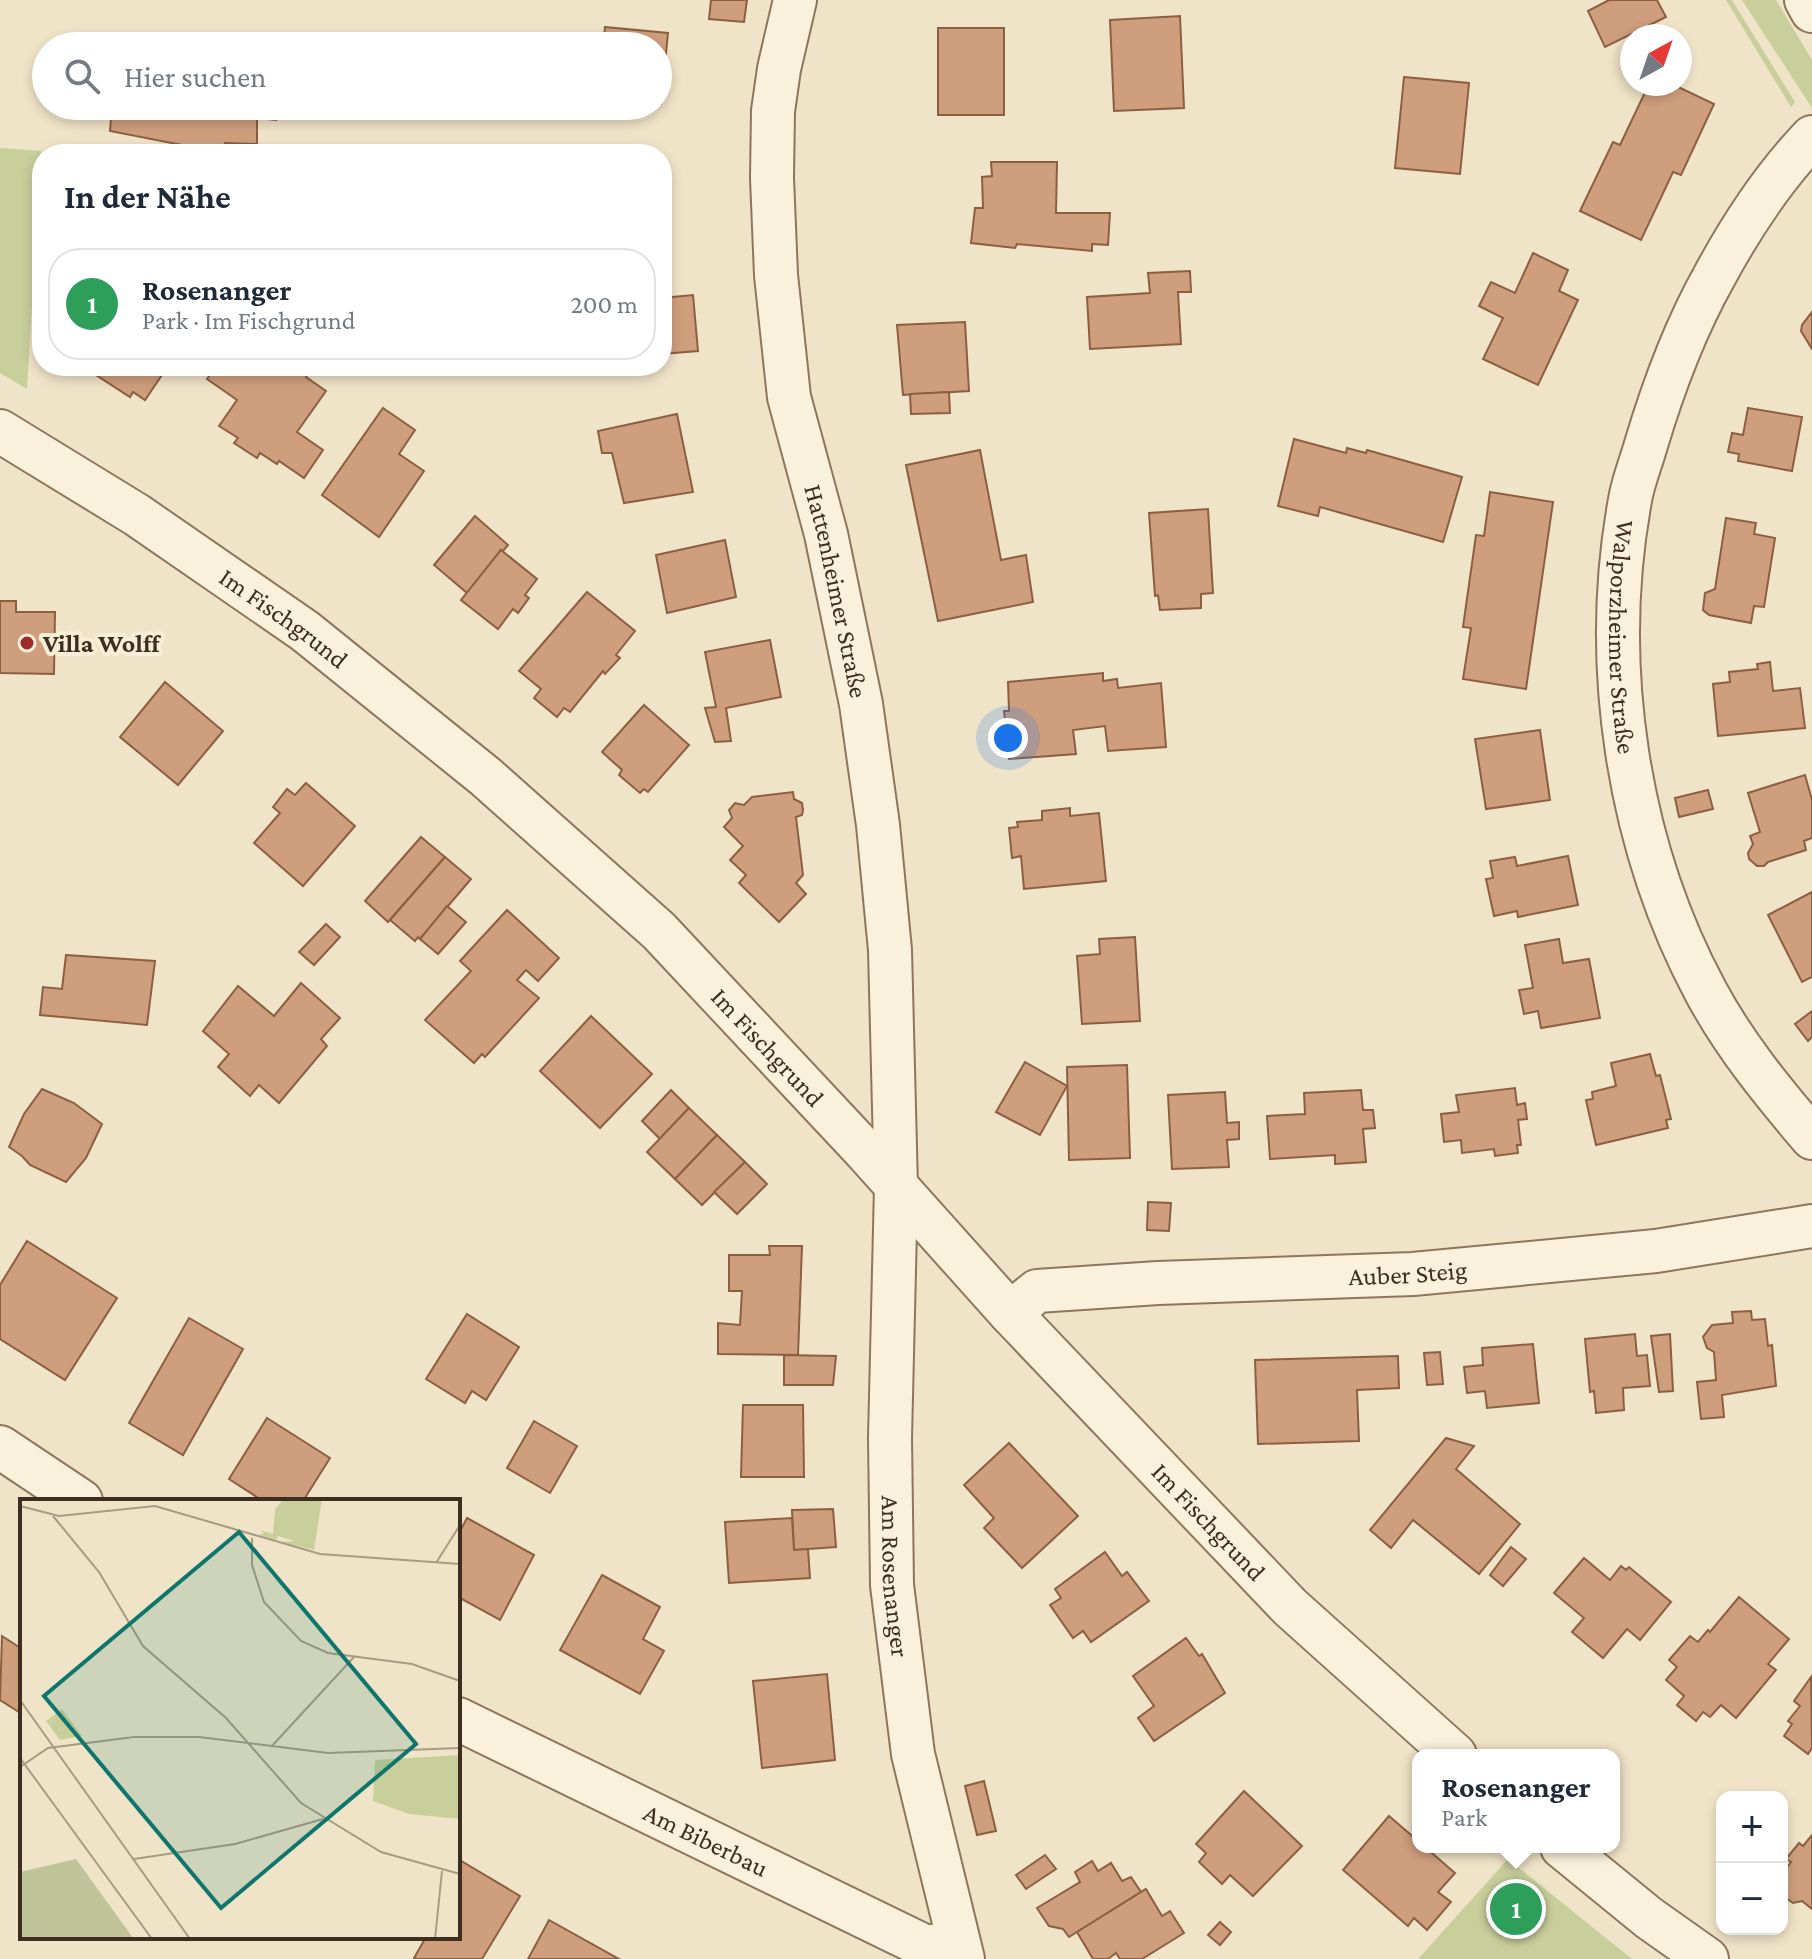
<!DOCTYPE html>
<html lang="de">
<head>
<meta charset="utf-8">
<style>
  :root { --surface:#fff; --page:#f2f2f3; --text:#1f2937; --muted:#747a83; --line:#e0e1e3; --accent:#0b8043 }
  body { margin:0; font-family:"Crimson Pro",serif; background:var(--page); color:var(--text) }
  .controls { position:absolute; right:24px; bottom:24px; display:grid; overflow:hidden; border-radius:16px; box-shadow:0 4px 12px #0003 }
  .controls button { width:72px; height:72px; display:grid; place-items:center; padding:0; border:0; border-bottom:2px solid var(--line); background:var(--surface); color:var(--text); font:40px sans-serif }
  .compass { position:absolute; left:1620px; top:24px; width:72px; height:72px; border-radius:50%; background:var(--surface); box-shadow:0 4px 12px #0003; rotate:40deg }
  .you { position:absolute; left:1008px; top:738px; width:28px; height:28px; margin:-20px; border:6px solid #fff; border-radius:50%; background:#1a73e8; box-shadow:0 0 0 12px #1a73e833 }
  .badge { display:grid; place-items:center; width:52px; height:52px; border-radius:50%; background:var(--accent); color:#fff; font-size:26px; font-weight:700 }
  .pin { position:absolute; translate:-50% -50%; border:4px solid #fff; box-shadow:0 2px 8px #0006 }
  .popup { position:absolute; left:1412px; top:1749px; width:208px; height:104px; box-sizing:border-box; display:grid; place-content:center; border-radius:16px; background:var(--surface); filter:drop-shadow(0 2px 6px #0005); font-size:26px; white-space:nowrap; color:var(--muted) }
  .popup b { font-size:30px; color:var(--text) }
  .popup::after { content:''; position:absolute; left:50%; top:100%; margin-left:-16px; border:16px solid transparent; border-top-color:var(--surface) }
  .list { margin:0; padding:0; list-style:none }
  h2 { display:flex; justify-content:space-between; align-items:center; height:104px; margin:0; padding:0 32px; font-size:34px }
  h2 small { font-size:26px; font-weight:400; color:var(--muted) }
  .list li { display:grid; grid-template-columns:52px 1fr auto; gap:24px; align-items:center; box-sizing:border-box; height:112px; margin:0 16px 16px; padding:0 16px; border:2px solid var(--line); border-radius:32px }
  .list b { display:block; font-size:30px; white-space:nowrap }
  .list p { margin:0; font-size:26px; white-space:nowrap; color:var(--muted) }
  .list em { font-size:26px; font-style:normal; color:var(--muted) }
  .icon { flex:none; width:44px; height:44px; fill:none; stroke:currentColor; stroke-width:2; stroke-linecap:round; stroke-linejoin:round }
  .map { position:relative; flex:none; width:1812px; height:1959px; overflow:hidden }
  .search { position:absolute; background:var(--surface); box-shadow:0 4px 12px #0003; left:32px; top:32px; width:640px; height:88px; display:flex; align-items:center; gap:20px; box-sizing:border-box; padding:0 28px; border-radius:44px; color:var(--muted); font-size:30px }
  .panel { position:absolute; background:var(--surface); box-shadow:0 4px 12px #0003; left:32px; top:144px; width:640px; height:232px; border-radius:32px }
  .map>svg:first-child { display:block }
  .green { fill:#c9cf9b }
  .building { fill:#cf9f7d; stroke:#8d5f41; stroke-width:2 }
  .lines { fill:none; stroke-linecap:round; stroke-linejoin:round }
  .minor-casing { stroke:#8d765c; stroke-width:46 }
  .minor { stroke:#faf1dc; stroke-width:42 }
  .poi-dot { fill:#9e2a2b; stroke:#f7eed8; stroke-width:3 }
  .labels { text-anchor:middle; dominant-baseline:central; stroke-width:8; stroke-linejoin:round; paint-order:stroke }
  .street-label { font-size:26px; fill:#3d2e20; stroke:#f7eed8 }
  .poi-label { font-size:26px; font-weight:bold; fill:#3d2e20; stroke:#f7eed8; text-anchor:start }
  .inset-road { fill:none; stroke:#a89b85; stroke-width:2 }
  .view { fill:#0f766e; fill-opacity:0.15; stroke:#0f766e; stroke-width:4 }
  .inset-edge { fill:none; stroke:#3d2e20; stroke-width:4 }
</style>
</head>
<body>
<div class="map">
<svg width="1812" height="1959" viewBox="0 0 1812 1959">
  <rect width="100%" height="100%" fill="#f0e4c8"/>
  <g class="green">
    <path d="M1726,0H1732L1795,102L1791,107Z"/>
    <path d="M1742,0H1776L1812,60V108Z"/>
    <path d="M0,148L41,151L27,389L0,373Z"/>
    <path d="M1508,1859L1632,1959H1418Z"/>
  </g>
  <g class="building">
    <path d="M711,0H747L744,22L709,19Z"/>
    <path d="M1609,0H1657L1666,17L1605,47L1588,11Z"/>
    <path d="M1180,16L1184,108L1114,111L1110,20Z"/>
    <path d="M605,27L668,33L661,104H658V46H603Z"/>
    <rect x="938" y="28" width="66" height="87"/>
    <path d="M140,38L174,40L173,46H139Z"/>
    <path d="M401,42H467L466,46H400Z"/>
    <path d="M1404,77L1469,83L1460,174L1395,168Z"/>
    <path d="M1649,84H1672L1714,104L1681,175L1673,172L1641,240L1580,211L1613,142L1620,145Z"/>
    <path d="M112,106H276V120L257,118V144L225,143L223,153L110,131Z"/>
    <path d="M991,162H1057L1056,213H1110L1108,245L1092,244V251L1017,244L1015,248L971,243L975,208H983L982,177L992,176Z"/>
    <path d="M1533,253L1568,270L1559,291L1578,300L1538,385L1483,359L1503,318L1479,306L1491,282L1515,293Z"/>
    <path d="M1190,271L1191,292H1178L1181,344L1090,349L1087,297L1150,293L1148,273Z"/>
    <path d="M693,295L698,351L662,354V298Z"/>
    <path d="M1812,312V349L1801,331L1802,325Z"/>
    <path d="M965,322L969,391L903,395L897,325Z"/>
    <path d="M82,366H168L145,400L133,392L130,397Z"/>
    <path d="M216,366H314L306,377L326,391L297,432L323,450L304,478L279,461L277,464L260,453L257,458L234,443L238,438L219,426L237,400L207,379Z"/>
    <path d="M949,392L950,413L911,414L910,394Z"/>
    <path d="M383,408L415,430L399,454L424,471L379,537L322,495Z"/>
    <path d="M1748,408L1802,417L1792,471L1738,461L1739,454L1728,452L1732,433L1743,435Z"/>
    <path d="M677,414L693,492L624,503L612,453H602L598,431Z"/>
    <path d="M1294,439L1346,453L1347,448L1366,453L1367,450L1462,477L1443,542L1320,507L1318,516L1278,506Z"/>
    <path d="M980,450L1001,560L1026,555L1033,602L938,621L906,465Z"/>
    <path d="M1490,492L1553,502L1526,689L1463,679L1471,628L1463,627L1476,535L1484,536Z"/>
    <path d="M1208,509L1213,593L1201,594V608L1160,610L1158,595L1155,596L1149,513Z"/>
    <path d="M475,516L508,545L503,551L501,550L467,593L434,565Z"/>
    <path d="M1726,518L1756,523L1754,534L1775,538L1764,607L1754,606L1751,623L1709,615L1703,610L1705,593L1715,589Z"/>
    <path d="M725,540L736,597L667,613L656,555Z"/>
    <path d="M501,550L537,579L525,595L529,598L518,613L513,609L498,629L461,600Z"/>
    <path d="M587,592L635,631L616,655L620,658L605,674L603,671L570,712L564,708L557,717L534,698L541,689L519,671Z"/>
    <path d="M0,601H16V612H55L54,674L0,673Z"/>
    <path d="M770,640L781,697L726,708L731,741L715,742L705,708L716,707L705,652Z"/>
    <path d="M1770,662L1773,691L1800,688L1805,728L1718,736L1713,684L1730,682L1729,672L1758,669L1757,664Z"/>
    <path d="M1103,673V681L1117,679L1118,688L1161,683L1166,747L1108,751L1105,726L1073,730L1076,754L1009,759L1004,711H1009L1008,682Z"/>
    <path d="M165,682L223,731L178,785L120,737Z"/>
    <path d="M644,705L689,745L648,792L644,789L640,793L619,775L622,770L602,752Z"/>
    <path d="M1540,730L1550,800L1486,809L1475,739Z"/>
    <path d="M1805,775L1812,800V838L1804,841L1806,850L1768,862L1764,866H1757L1749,859L1748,853L1753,844L1750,836L1760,832L1748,793Z"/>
    <path d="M306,783L355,826L303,886L254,843L280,813L273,807L287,789L295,795Z"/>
    <path d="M1708,790L1713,809L1679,817L1675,798Z"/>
    <path d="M793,792L794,799L802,803L803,810L802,815L796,817L803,875L796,883L806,894L779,922L739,883L746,875L730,860L743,846L724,827L732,818L729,810L735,803L744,805L752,797Z"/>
    <path d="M1070,808V816L1099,813L1106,881L1024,889L1021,856L1012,858L1009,828L1018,827L1017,822L1042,820V811Z"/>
    <path d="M421,837L445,857L388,922L365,901Z"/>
    <path d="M1568,856L1578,905L1518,917L1517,911L1494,916L1486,879L1493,878L1490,861L1515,857L1517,866Z"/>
    <path d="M445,857L471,879L420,939L418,937L415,941L390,920Z"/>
    <path d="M1812,892V977L1802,982L1768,915Z"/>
    <path d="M447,906L466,922L438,954L420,939Z"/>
    <path d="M507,910L559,958L538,981L526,970L517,980L539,998L485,1057L482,1054L474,1063L425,1020L471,971L460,961Z"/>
    <path d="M326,924L340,937L314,965L299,952Z"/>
    <path d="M1135,937L1140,1021L1082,1024L1077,956L1100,954L1099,939Z"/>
    <path d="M1559,939L1563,963L1589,959L1600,1018L1541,1028L1538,1011L1524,1014L1519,990L1533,988L1525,945Z"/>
    <path d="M66,955L155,961L147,1025L40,1015L43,987L62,989Z"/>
    <path d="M301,983L340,1018L321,1039L327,1046L279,1103L259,1085L250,1096L218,1067L229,1054L203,1031L238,986L274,1016Z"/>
    <path d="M1812,1011V1037L1808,1041L1795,1024Z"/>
    <path d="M591,1016L652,1074L600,1128L540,1071Z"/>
    <path d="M1650,1054L1656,1076L1660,1075L1671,1119L1666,1120L1668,1128L1596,1145L1586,1100L1593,1099L1592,1092L1616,1086L1611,1063Z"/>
    <path d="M1025,1062L1067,1086L1040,1135L996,1112Z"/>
    <path d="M1127,1065L1130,1158L1069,1160L1067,1067Z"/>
    <path d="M1515,1088L1517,1105L1525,1103L1527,1119L1518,1120L1521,1145H1517L1518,1153L1495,1156L1494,1149L1462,1153L1461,1140L1444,1142L1441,1114L1459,1112L1456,1095Z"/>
    <path d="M42,1089L74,1103L102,1124L86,1158L66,1182L30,1165L22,1156L9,1147L24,1114Z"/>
    <path d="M671,1090L689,1108L660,1139L642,1121Z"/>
    <path d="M1361,1090L1363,1110H1373L1375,1128L1363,1129L1366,1162L1335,1164V1155L1270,1159L1267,1116L1305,1114L1304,1093Z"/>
    <path d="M1225,1092L1227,1123L1239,1122V1139L1227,1140L1229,1167L1172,1169L1168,1095Z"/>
    <path d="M689,1108L717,1135L675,1179L647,1152Z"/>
    <path d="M717,1135L745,1162L702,1205L675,1179Z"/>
    <path d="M745,1162L767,1184L737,1214L714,1192Z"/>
    <path d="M1148,1202L1171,1203L1169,1231L1147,1230Z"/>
    <path d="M27,1241L117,1298L65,1380L0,1339V1285Z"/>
    <path d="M769,1246H802L798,1355L718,1354V1323L740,1325L742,1291H729V1255H770Z"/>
    <path d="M1751,1311L1752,1320L1765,1319L1768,1346L1772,1345L1776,1386L1722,1395L1724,1417L1701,1419L1697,1382L1716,1380L1714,1352L1707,1348L1703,1337L1712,1325L1733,1323L1732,1312Z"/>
    <path d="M467,1314L519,1347L486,1400L472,1391L465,1403L426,1379Z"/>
    <path d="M189,1318L243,1349L183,1455L129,1423Z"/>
    <path d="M1635,1334L1637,1356L1647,1355L1650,1386L1623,1388L1624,1410L1596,1413L1594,1391L1590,1392L1585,1339Z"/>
    <path d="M1670,1334L1673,1391L1659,1392L1651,1336Z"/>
    <path d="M1533,1344L1539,1403L1487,1408L1485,1391L1467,1393L1464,1367L1483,1365L1482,1348Z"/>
    <path d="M1440,1352L1443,1384L1427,1385L1424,1353Z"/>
    <path d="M784,1355L836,1356L833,1385H784Z"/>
    <path d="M1398,1356L1399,1388L1357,1390L1359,1441L1258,1444L1255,1360Z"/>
    <path d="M743,1405H803L804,1477H741Z"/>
    <path d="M267,1418L330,1458L303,1501H263L229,1479Z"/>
    <path d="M534,1421L577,1446L550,1493L507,1468Z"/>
    <path d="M1446,1438L1474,1446L1456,1469L1520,1524L1479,1574L1413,1520L1391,1548L1370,1530Z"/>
    <path d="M1009,1443L1078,1516L1022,1568L984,1528L994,1518L964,1485Z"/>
    <path d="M833,1509L836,1547L794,1550L792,1510Z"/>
    <path d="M467,1518L534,1555L500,1620L458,1597V1535Z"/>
    <path d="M792,1518L794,1550L808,1549L810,1578L729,1583L725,1522Z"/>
    <path d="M1511,1547L1526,1559L1503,1586L1490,1575Z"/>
    <path d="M1105,1552L1122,1576L1127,1572L1149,1601L1091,1642L1083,1631L1073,1638L1050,1605L1061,1598L1055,1589Z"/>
    <path d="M1584,1558L1610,1580L1621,1566L1626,1570L1629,1567L1671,1602L1640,1640L1627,1629L1603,1658L1572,1632L1584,1618L1554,1593Z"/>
    <path d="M602,1575L660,1607L643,1639L664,1651L640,1694L560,1650Z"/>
    <path d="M1739,1597L1789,1639L1768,1664L1776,1670L1736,1718L1721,1705L1710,1717L1703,1712L1696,1721L1677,1705L1684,1696L1666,1680L1677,1667L1669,1660L1690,1636L1698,1642L1708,1630L1710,1632Z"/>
    <path d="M2,1636L22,1649V1714L0,1700Z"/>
    <path d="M1186,1638L1199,1656L1202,1654L1225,1693L1154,1741L1138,1718L1154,1706L1133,1676Z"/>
    <path d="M827,1674L835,1760L762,1768L753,1681Z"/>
    <path d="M1811,1677L1812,1748L1808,1754L1784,1736L1792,1724L1788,1721L1800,1706L1794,1701Z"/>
    <path d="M984,1781L996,1831L977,1835L965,1786Z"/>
    <path d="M1244,1791L1302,1846L1253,1896L1230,1875L1222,1884L1199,1862L1206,1853L1196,1844Z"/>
    <path d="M1389,1816L1418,1841V1847H1425L1455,1873L1438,1892L1451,1902L1427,1930L1414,1918L1408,1926L1343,1870Z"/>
    <path d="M1812,1835V1909L1802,1901L1793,1903L1783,1896L1782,1891V1874L1791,1862L1786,1859L1799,1843L1803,1846Z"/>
    <path d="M1045,1855L1056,1869L1026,1889L1016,1875Z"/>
    <path d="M458,1859L520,1896L482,1959H416L414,1958L426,1937H458Z"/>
    <path d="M1092,1861L1098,1871L1111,1863L1122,1881L1131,1877L1141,1892L1069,1937L1063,1929L1049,1926L1037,1908L1080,1882L1075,1872Z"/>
    <path d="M1146,1889L1162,1916L1170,1911L1184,1933L1142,1959H1120L1116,1953L1108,1959H1093L1077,1932Z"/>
    <path d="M549,1920L619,1959H528Z"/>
    <path d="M1220,1922L1231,1932L1220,1945L1208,1935Z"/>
  </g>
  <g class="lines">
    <g class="minor-casing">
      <g id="minor">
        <path id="s1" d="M795,0L779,69L773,111L772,178L776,275L789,397L826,534L861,704L878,825L890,950L896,1187L890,1438L892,1585L913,1754L963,1959"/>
        <path d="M1806,0L1812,11"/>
        <path id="s2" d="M1812,137C1773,178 1742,225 1715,275C1684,330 1663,387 1645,448C1640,465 1633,482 1630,500C1600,664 1627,845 1706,992C1735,1046 1773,1092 1812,1138"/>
        <path id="s3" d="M0,431L137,515L305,631L486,777L659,931L865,1151L1010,1313L1290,1607L1455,1755"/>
        <path id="s4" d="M1010,1313L1037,1291L1158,1283L1413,1274L1656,1251L1812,1226"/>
        <path d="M0,1447L81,1501"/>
        <path id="s5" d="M458,1719L926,1947L958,1942"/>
        <path d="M1562,1847L1649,1918L1707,1959"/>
      </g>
    </g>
    <use href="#minor" class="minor"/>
  </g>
  <circle class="poi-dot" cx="27" cy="643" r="8"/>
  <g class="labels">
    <g class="street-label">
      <text stroke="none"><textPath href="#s1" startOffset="600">Hattenheimer Straße</textPath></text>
      <text stroke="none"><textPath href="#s3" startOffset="340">Im Fischgrund</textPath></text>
      <text stroke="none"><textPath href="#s2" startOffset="548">Walporzheimer Straße</textPath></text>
      <text stroke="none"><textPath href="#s3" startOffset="988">Im Fischgrund</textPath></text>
      <text stroke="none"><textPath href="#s4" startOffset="406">Auber Steig</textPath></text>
      <text stroke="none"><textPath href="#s3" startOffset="1636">Im Fischgrund</textPath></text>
      <text stroke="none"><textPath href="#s1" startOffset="1590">Am Rosenanger</textPath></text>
      <text stroke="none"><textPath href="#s5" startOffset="276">Am Biberbau</textPath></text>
    </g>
    <g class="poi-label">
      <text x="43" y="643">Villa Wolff</text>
    </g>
  </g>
  <g transform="translate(20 1499)">
    <rect width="440" height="440" fill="#f0e4c8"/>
    <path d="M302,0L294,51L259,43L274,42L258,37L256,42L236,37L244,34L240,31L253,35L255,10L262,2ZM42,210L62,237L40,241L26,222ZM440,256V320L389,315L353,302L355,261Z" fill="#c9cf9b"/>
    <path d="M56,360L111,436L113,440H0V373Z" fill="#bfc49a"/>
    <path class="inset-road" d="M0,7L39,17L135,7L300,55L440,65M33,17L79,73L123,147L206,219L281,304L361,353L440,375M232,39V66L244,103L281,142L308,154L392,165L440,182M416,64L440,26M0,201L170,440M251,248L334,158M0,259L132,440M0,268L28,249L114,238H179L308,254L440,249M114,360L215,345L303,320M192,440H296M415,440L422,372"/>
    <path class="view" d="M219,33L396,245L201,409L24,197Z"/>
    <rect width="440" height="440" class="inset-edge"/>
  </g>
</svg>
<div class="controls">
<button>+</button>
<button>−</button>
</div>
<svg class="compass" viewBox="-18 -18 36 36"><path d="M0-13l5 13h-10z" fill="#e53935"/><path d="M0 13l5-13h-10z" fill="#747a83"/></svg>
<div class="you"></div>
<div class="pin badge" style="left:1516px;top:1909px;background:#2e9e5b">1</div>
<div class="popup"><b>Rosenanger</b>Park</div>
<div class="search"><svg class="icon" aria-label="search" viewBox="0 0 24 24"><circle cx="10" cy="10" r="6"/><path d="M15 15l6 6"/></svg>Hier suchen</div>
<section class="panel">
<h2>In der Nähe<small></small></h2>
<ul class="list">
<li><span class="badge" style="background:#2e9e5b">1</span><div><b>Rosenanger</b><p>Park · Im Fischgrund</p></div><em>200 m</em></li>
</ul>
</section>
</div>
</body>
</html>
